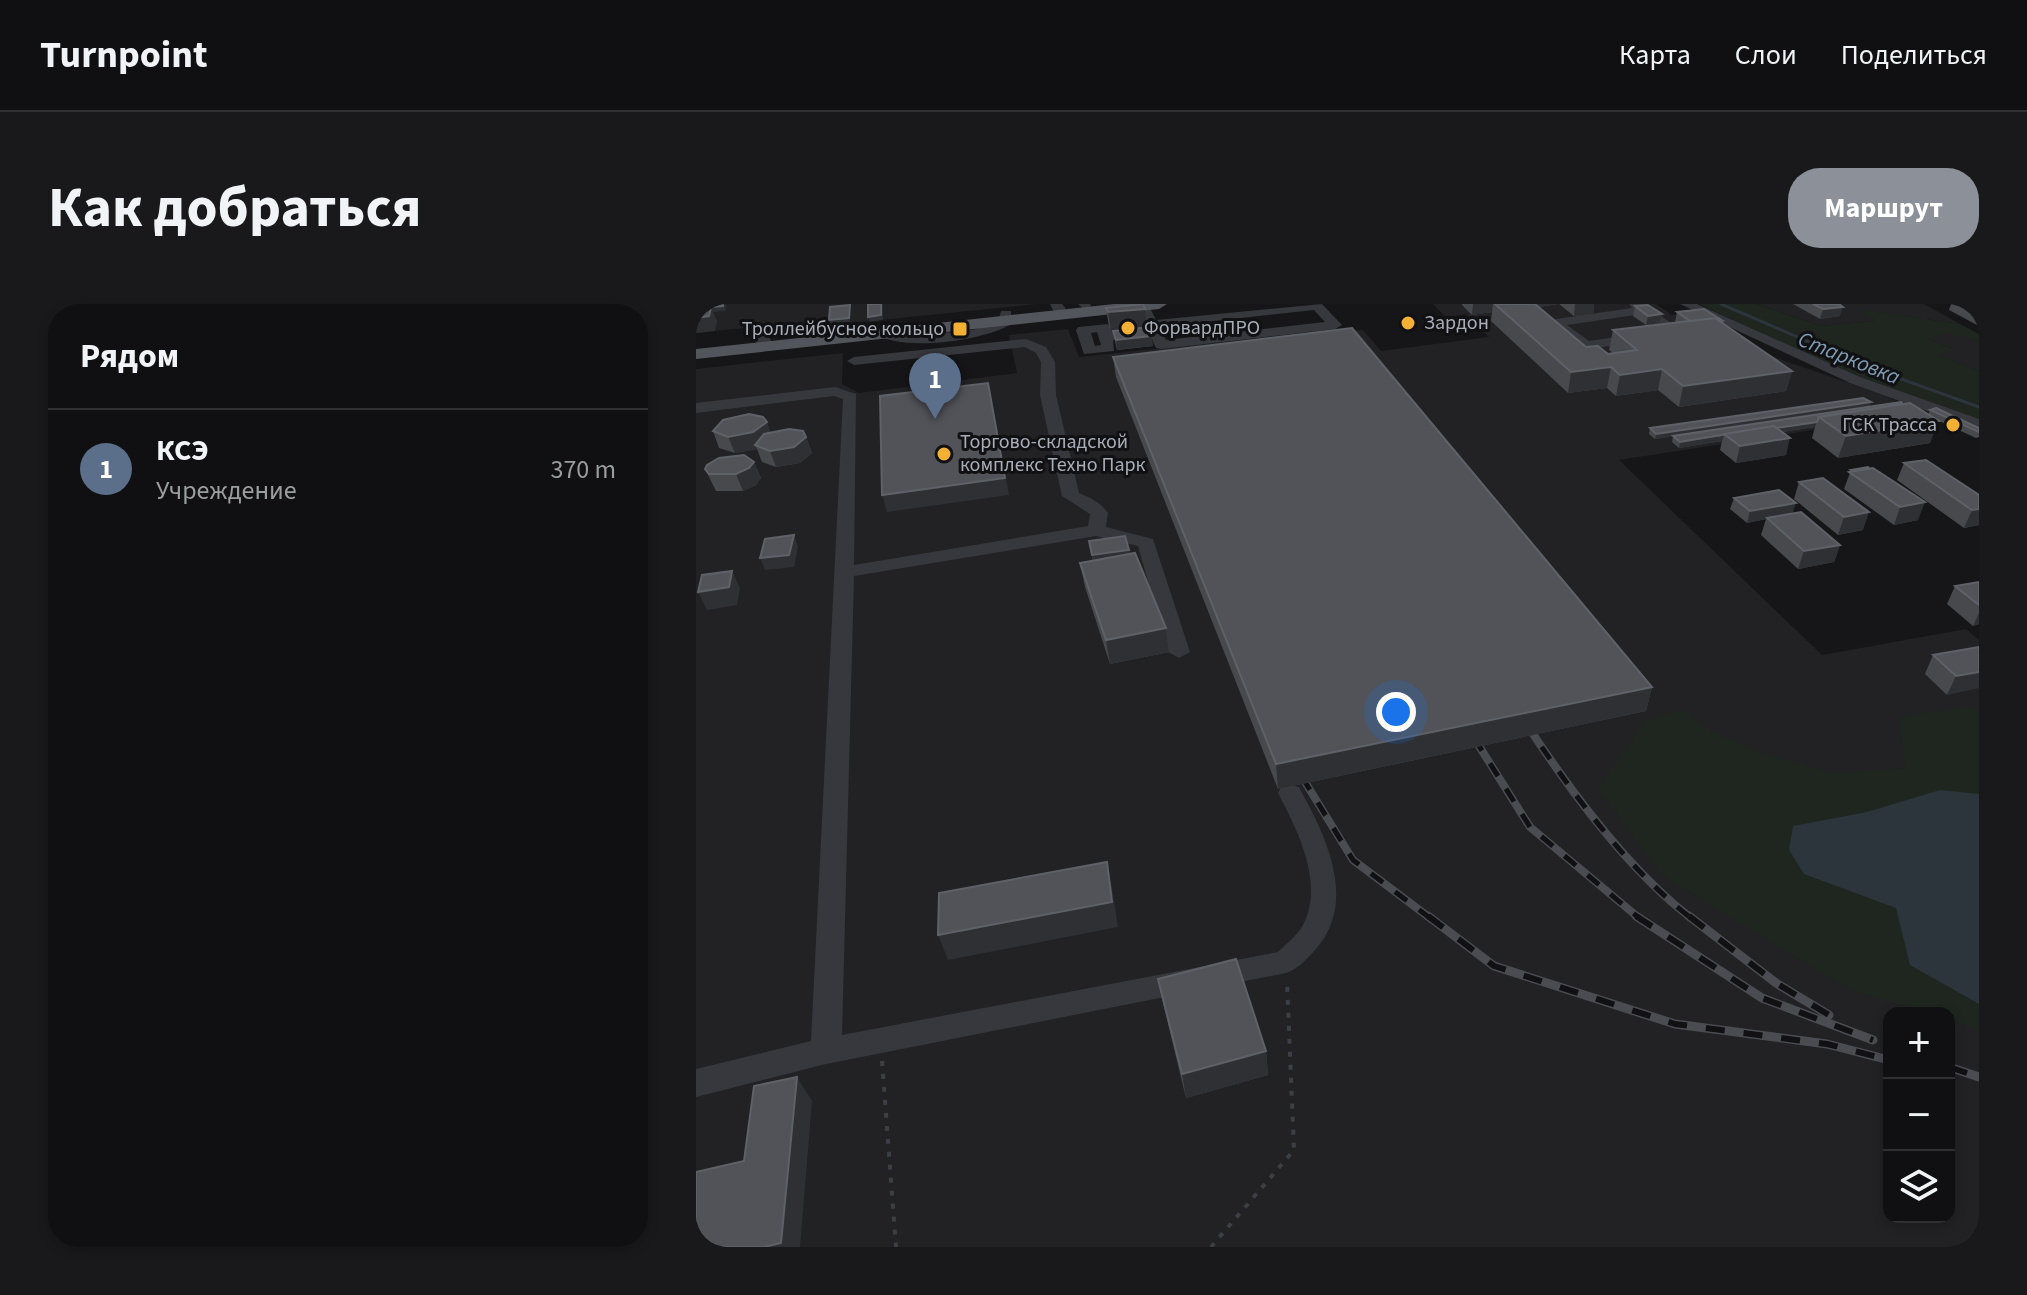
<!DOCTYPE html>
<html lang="ru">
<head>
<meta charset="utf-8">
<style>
  :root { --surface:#101012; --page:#19191b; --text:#f1f3f6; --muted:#9c9d9f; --line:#303032; --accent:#8c9099 }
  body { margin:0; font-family:"Source Sans 3",sans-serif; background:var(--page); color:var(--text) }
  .controls { position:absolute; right:24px; bottom:24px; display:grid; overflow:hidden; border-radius:16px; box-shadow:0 4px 12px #0003 }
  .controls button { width:72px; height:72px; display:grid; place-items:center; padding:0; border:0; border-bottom:2px solid var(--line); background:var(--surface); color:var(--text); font:40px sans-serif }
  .you { position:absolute; left:700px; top:408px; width:28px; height:28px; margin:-20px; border:6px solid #fff; border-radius:50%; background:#1a73e8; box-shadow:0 0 0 12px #1a73e833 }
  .badge { display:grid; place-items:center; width:52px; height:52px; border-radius:50%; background:var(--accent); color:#fff; font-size:26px; font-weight:700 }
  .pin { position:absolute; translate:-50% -66px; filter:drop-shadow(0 2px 4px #0008) }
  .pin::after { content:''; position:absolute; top:42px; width:28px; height:24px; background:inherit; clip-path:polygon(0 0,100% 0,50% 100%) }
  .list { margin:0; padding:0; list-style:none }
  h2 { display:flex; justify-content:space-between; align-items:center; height:104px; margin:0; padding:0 32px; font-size:34px }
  h2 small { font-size:26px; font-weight:400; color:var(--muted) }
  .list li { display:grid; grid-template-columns:52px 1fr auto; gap:24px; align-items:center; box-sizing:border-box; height:120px; padding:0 32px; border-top:2px solid var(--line) }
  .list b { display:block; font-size:30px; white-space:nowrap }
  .list p { margin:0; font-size:26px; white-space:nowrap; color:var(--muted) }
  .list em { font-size:26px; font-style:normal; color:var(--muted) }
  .icon { flex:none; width:44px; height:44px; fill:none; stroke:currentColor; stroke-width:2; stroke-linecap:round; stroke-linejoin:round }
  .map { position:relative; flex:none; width:1283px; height:943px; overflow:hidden; border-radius:32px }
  header { display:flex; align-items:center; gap:48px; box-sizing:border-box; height:112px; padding:0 40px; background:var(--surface); border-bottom:2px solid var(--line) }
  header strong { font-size:38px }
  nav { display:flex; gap:44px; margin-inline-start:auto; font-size:28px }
  .intro { display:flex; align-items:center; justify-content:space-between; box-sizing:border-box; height:192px; padding:0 48px }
  h1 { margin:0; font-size:56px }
  .button { padding:20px 36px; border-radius:32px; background:var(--accent); color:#fff; font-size:28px; font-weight:700 }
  main { display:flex; gap:48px; padding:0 48px }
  aside { flex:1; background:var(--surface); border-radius:32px; box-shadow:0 4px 12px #0003 }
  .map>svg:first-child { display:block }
  .built { fill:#222225; fill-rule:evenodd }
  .green { fill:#1e261f }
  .water { fill:#2c353c }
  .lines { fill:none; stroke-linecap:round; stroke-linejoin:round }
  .stream { stroke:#2c353c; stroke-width:3 }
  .path { stroke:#3d3f44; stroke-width:4; stroke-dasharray:5 8; stroke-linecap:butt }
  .minor { fill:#37383d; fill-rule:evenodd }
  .major { fill:#53555c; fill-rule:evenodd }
  .rail-far1-casing { stroke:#4a4c52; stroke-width:8 }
  .rail-casing { stroke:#4a4c52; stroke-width:9 }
  .rail-far1 { stroke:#111113; stroke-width:5; stroke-dasharray:15; stroke-linecap:butt }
  .rail { stroke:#111113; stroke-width:6; stroke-dasharray:19; stroke-linecap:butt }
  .wall { fill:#47494d }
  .shaded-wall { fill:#2f3033 }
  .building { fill:#525359; stroke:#5f6168; stroke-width:2 }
  .poi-dot { fill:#f2b134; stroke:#111113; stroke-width:3 }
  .labels { text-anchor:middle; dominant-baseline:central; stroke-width:6; stroke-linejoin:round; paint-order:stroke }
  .far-poi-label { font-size:20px; fill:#a8adb8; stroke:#111113; text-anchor:start }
  .far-water-label { font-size:22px; font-style:italic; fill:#7f9bb3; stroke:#111113 }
</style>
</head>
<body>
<header>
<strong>Turnpoint</strong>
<nav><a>Карта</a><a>Слои</a><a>Поделиться</a></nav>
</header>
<div class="intro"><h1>Как добраться</h1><a class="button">Маршрут</a></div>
<main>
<aside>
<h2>Рядом<small></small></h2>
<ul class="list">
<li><span class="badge" style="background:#5c6f8a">1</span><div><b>КСЭ</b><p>Учреждение</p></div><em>370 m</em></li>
</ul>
</aside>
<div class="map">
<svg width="1283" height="943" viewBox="0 0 1283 943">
  <rect width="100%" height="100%" fill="#161618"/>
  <g class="built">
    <path d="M0,0H341L134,21L86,20L0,29Z"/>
    <path d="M737,0H960L976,11L998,8L1075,52L1185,90L1226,109L923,156L1126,351L1270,325L1283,336V943H0V65L147,49L146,80L163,89L321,69L313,31L372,25L383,53L637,26L640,29L667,26L685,47L793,33L770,10L750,13ZM1193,709H1253V913H1193Z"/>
    <path d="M1061,0H1228L1264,20L1164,6L1180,17L1124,22Z"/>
    <path d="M1248,28L1283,37V67L1240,51L1256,44L1230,35Z"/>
  </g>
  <g class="green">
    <path d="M1003,0H1061L1124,22L1179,17L1161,5L1264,20L1283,30V37L1248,29L1231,35L1258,45L1241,51L1283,67V118L1161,74Z"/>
    <path d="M1271,402L1283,407V726L1253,714V709H1236L1154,686L967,572L902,485L950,416L985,406L1018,429L1072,451L1139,469L1209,464L1204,413Z"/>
  </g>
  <path class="water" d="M1244,486L1283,490V700L1214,661L1200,604L1108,570L1093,546L1097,522L1171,508Z"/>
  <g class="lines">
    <path class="stream" d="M1025,0L1164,60L1283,103"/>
    <g class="path">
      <path d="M186,757L200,943"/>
      <path d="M515,943L598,846L591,678"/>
    </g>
    <g class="minor">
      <path d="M354,0H366L370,5L358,8Z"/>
      <path d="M382,0H394L395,2L389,6Z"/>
      <path d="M440,0H452L460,16L626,0L646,21L639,25L465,45L460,44L454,31L417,36L418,47L388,50L380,26L382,23L412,20L415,28L451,24ZM618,6L629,18L470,36L463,23ZM401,28L405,41L399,42L395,29Z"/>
      <path d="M933,0H948L985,26L976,33L893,45L882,43L853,19L860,15L936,4ZM946,10L969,26L893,37L871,21Z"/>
      <path d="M984,0H1001L1164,73L1283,115V126L1154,79Z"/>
      <path d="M305,7H315V20C289,37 205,48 180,30C196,18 264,42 303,15Z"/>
      <path d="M58,19L63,20L75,36L70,46L58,43L61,36L51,23Z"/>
      <path d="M330,35L350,43L359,58L360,91L383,189C395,194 404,198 412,209L410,223L457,235L494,348L483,354L472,348L442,242L400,232L158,272L146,731L582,648C590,640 602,631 607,621C629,580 601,525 582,489L585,483L594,481L603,483L606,489C632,536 661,600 619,646C610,656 602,665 590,669L130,760L0,793V765L115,737L147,95L138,92L0,109V99L139,83L160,90L158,261L392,222L394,210L366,192L344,91L345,58L340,49L329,43L158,61L151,57L158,53Z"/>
    </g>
    <path class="major" d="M418,0H471L463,5L0,55V45Z"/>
    <g class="rail-far1-casing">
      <g id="rail-far1">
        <path d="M829,418C873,485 931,565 995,614"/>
        <path d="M778,434L834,523L943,614"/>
        <path d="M606,473L657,556L734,614"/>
      </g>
    </g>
    <g class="rail-casing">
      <g id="rail">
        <path d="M732,612L798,662L979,720L1131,740L1193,756"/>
        <path d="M940,612L1066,694L1177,736"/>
        <path d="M993,612L1080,679L1133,711"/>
        <path d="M1253,763L1283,773"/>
      </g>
    </g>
    <use href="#rail-far1" class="rail-far1"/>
    <use href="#rail" class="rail"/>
  </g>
  <g class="wall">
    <path d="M766,0H898L897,10L878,12L863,0L842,3L890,43L912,50L917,49L913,46L917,26L980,19L979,18L981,8L1096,67L1090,87L983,103L962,86L920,92L911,84L872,89L795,17L796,8L776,11L766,1Z"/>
    <path d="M1097,0H1143L1144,12L1124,15Z"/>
    <path d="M1255,0H1283V22L1253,6Z"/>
    <path d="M939,2L966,10L964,19L950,21L937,12Z"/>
    <path d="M410,4L451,24L457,42L421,46L417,28H415L413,23Z"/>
    <path d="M417,53L956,383L950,407L582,485L420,73Z"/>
    <path d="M1173,103L1232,111L1234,106L1283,124V133L1280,134L1239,115L1234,139L1142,154L1116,134L1119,123L1086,128L1090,151L1040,159L1024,146L1026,137L983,144L976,138L977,132L959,135L953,130L954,124Z"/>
    <path d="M17,127L110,133L116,149L104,159L80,163L66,158L61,145L39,149L23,144Z"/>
    <path d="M58,158L65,174L60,181L47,187H20L9,165Z"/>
    <path d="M1208,159L1283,191V221L1268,224L1201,176Z"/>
    <path d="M1155,166L1222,216L1198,221L1148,185Z"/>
    <path d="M1103,178L1167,226L1142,231L1098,195Z"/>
    <path d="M1038,194L1096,210L1144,241L1138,258L1102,265L1065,231L1070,215L1051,219L1034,205Z"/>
    <path d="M393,237L433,246L434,251L470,324L473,348L414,360L389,283L384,259L397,257Z"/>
    <path d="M1283,278V320L1277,322L1251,300L1259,282Z"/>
    <path d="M1283,343L1251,391L1229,370L1237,351Z"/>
    <path d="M462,675L570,747L572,771L490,794L467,699Z"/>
  </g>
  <g class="shaded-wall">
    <path d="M27,0H30L29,7L17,8L21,17L19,27L0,29V14L15,3Z"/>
    <path d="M185,0H187V16L174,18L172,13Z"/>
    <path d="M777,0H797L796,8L776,11Z"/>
    <path d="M799,0H863L807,7Z"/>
    <path d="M879,0H898L897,10L878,12Z"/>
    <path d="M154,1L155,6L154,19L134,21L133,16Z"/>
    <path d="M1147,3L1144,12L1124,15L1127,5Z"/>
    <path d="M449,5L451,24L415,28L412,8Z"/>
    <path d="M966,10L964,19L950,21L952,12Z"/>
    <path d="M456,32L457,42L421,46L420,36Z"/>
    <path d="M915,63L911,84L872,89L875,68Z"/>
    <path d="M966,65L962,86L920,92L924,71Z"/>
    <path d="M1096,67L1090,87L983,103L987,82Z"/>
    <path d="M292,79L313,191L191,208L186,191Z"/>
    <path d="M1175,98L1173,104L959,135L960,130Z"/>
    <path d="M1243,117L1234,139L1142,154L1150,132Z"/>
    <path d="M71,118L77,135L59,141L61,145L39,149L32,133Z"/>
    <path d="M1121,118L1119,123L1036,136L1030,131Z"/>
    <path d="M1028,132L1026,137L983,144L984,138Z"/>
    <path d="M110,133L116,149L104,159L80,163L74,147Z"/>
    <path d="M1094,134L1090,151L1040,159L1044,142Z"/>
    <path d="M58,158L65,174L60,181L47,187L40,170Z"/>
    <path d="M1229,198L1222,216L1198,221L1204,203Z"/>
    <path d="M1100,199L1096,211L1071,214L1070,215L1051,219L1054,207Z"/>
    <path d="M1283,205V221L1268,224L1276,206Z"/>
    <path d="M1173,208L1167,226L1142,231L1148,213Z"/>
    <path d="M98,231L102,243L98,263L69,266L64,254Z"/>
    <path d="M1144,241L1138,258L1102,265L1108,247Z"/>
    <path d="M433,246L435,258L398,263L396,251Z"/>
    <path d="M36,267L44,284L41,301L11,306L2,288Z"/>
    <path d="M1283,309V320L1277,322Z"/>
    <path d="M470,324L473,348L414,360L410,336Z"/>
    <path d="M1283,368V384L1251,391L1260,372Z"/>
    <path d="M956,383L950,407L582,485L580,460Z"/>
    <path d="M411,558L416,584L422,623L252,656L242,631Z"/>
    <path d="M570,747L572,771L490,794L486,770Z"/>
    <path d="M101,773L116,797L104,943H68Z"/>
  </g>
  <g class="building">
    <path d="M0,0H27V2L0,4Z"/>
    <path d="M172,0H185V11L172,13Z"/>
    <path d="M447,0L449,5L412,8L410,4Z"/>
    <path d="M799,0H839L890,43L902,42L912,50L941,46L917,26L1019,14L1096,67L987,82L966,65L924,71L915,63L875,68Z"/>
    <path d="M1117,0H1143L1147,3L1127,5Z"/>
    <path d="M1274,0H1283V5Z"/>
    <path d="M154,1L153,14L133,16L134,3Z"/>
    <path d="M952,1L966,10L952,12L939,2Z"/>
    <path d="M15,3L13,12L0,14V4Z"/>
    <path d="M1008,5L1027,17L1025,18L1019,14L994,17L981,8Z"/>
    <path d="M453,23L456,32L420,36L417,27Z"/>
    <path d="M656,24L956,383L580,460L417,53Z"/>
    <path d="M292,79L309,174L186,191L184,92Z"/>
    <path d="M1167,94L1175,98L960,130L954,124Z"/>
    <path d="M1205,98L1207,100L1123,113L1121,118L1080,124L1078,122L984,138L977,132Z"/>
    <path d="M1214,99L1243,117L1150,132L1123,113Z"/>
    <path d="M1240,104L1283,124V128L1234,106Z"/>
    <path d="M53,110L67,113L71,118L57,128L32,133L17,127L27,116Z"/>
    <path d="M1078,122L1094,134L1044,142L1028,130Z"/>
    <path d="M93,125L107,127L110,133L98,143L74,147L59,141L68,130Z"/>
    <path d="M48,151L58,158L53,164L40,170H13L9,165L11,161L23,154Z"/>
    <path d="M1230,156L1283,191V205L1276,206L1208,159Z"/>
    <path d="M1172,163L1173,164L1157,167L1155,166Z"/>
    <path d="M1177,164L1229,198L1204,203L1153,168Z"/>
    <path d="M1127,174L1173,208L1148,213L1103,178Z"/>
    <path d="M1083,186L1100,199L1054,207L1038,194Z"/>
    <path d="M1105,208L1144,241L1108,247L1071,214Z"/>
    <path d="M98,231L93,251L64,254L69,235Z"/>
    <path d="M429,232L433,246L396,251L393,237Z"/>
    <path d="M439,249L470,324L410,336L384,259Z"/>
    <path d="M36,267L33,283L2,288L6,271Z"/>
    <path d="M1283,278V301L1259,282Z"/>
    <path d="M1283,343V368L1260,372L1237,351Z"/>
    <path d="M411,558L416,598L242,631L243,589Z"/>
    <path d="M540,655L570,747L486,770L462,675Z"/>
    <path d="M101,773L85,939L68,943H0V868L48,857L58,782Z"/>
  </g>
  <g class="poi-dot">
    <circle cx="712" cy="19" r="8"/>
    <circle cx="432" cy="24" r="8"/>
    <rect x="256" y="17" width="16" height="16" rx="4"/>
    <circle cx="1257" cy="121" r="8"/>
    <circle cx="248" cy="150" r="8"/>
  </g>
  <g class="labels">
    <g class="far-poi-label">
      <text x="728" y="19">Зардон</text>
      <text x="448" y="24">ФорвардПРО</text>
      <text x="248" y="25" text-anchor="end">Троллейбусное кольцо</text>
      <text x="1241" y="121" text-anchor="end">ГСК Трасса</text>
      <text x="264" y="138">Торгово-складской<tspan x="264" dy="23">комплекс Техно Парк</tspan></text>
    </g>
    <g class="far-water-label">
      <text transform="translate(1153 54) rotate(22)">Старковка</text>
    </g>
  </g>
</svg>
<div class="controls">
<button>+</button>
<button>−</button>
<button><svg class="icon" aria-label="layers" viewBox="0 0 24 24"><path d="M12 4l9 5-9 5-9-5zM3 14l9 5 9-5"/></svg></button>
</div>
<div class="you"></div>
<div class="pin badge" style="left:239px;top:115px;background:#5c6f8a">1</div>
</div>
</main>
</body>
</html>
